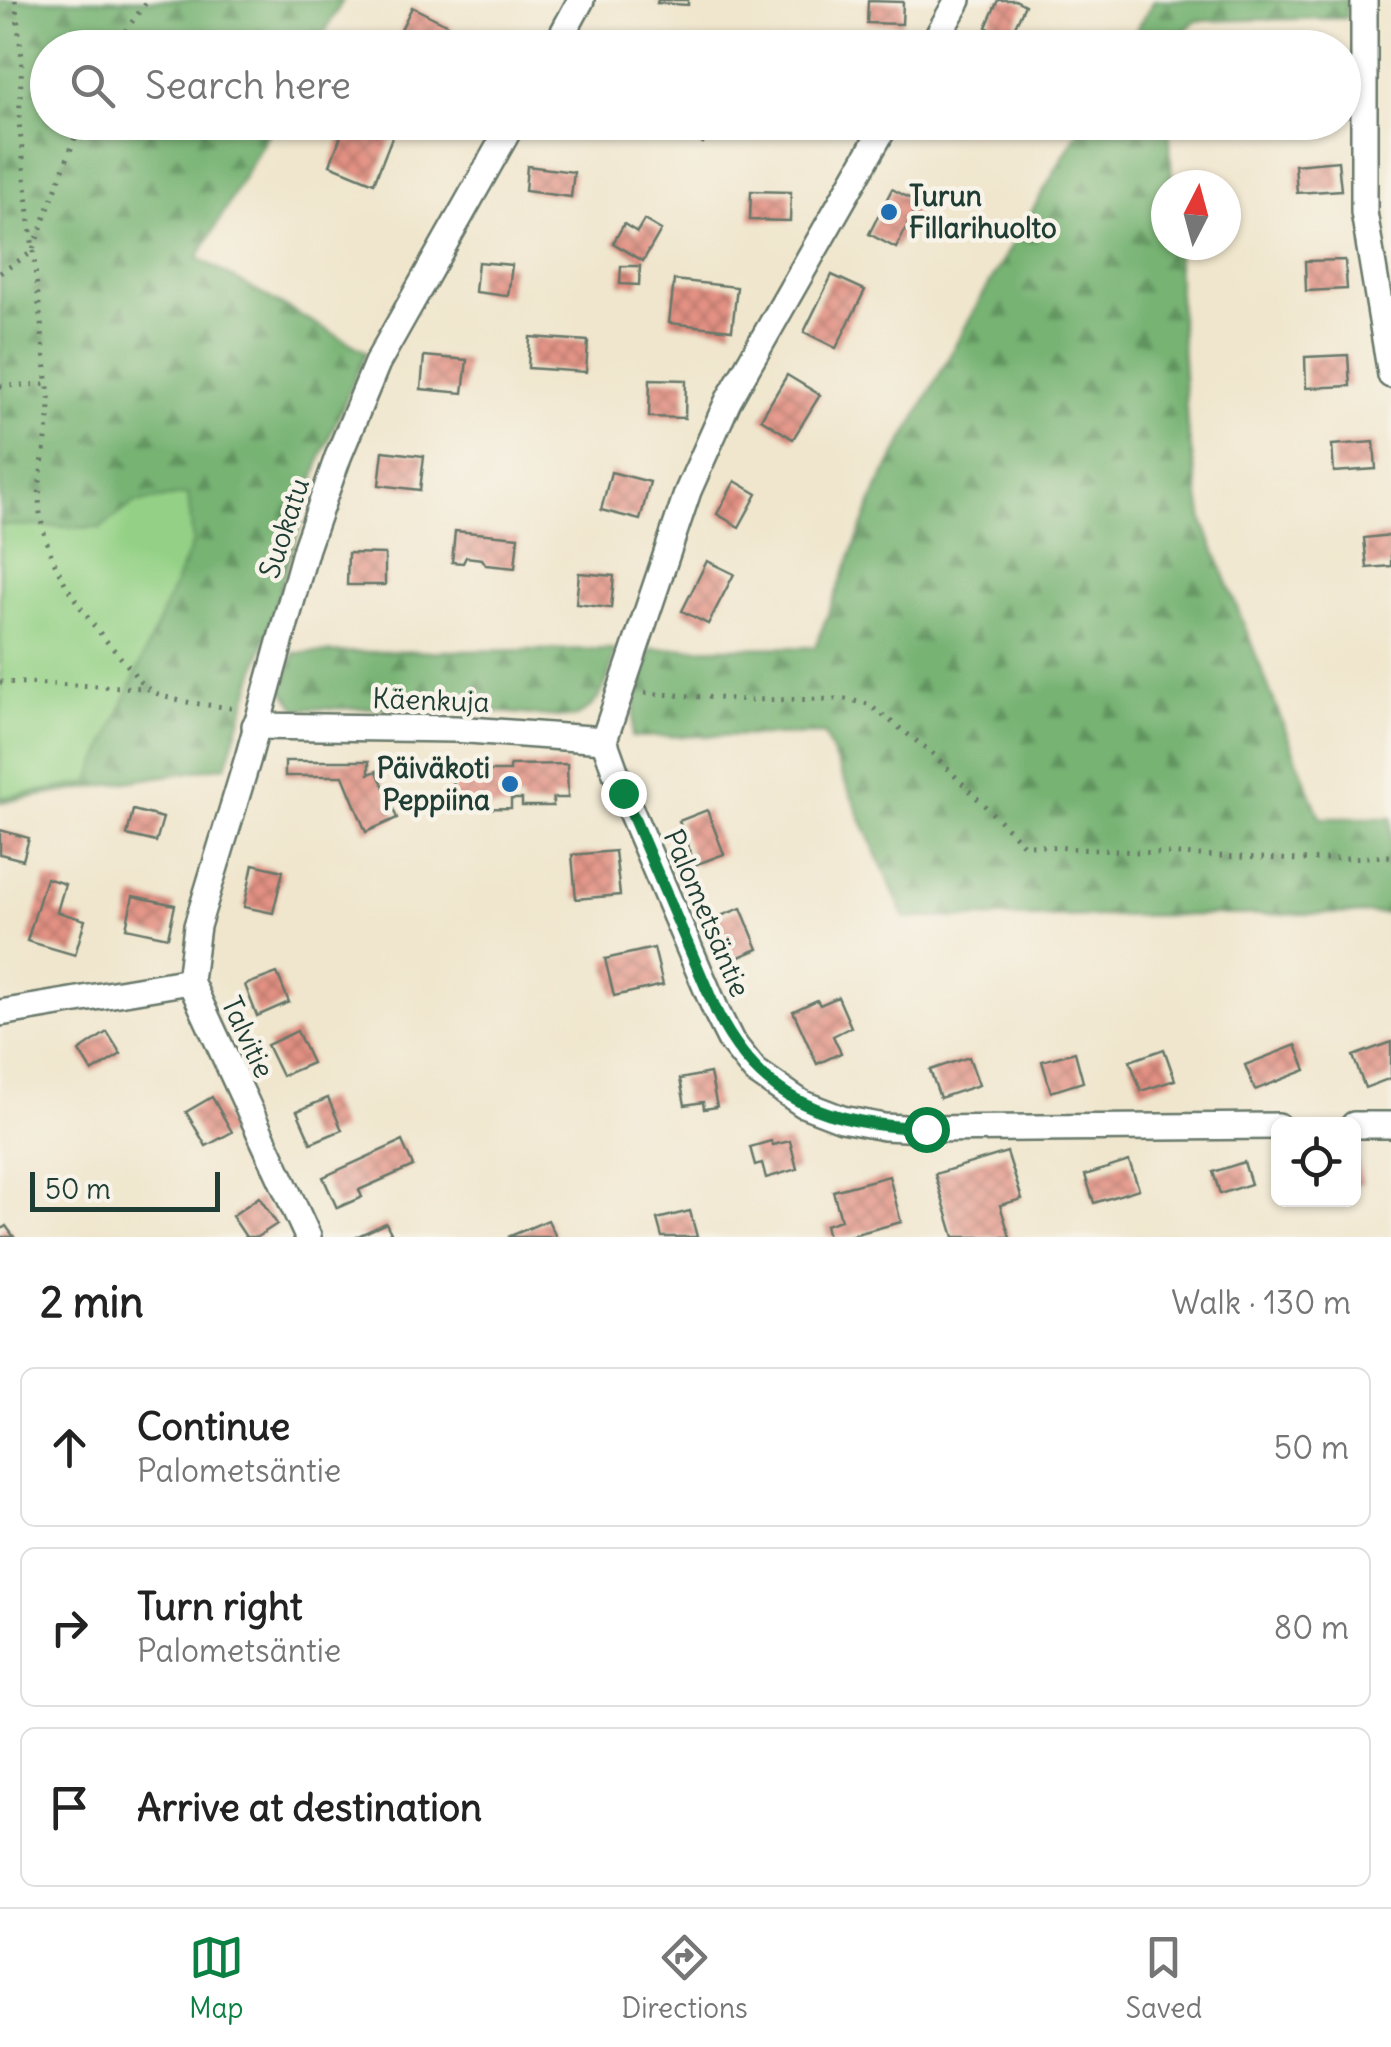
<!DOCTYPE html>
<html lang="en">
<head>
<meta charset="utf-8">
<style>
  :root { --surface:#fff; --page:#f2f2f2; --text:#222; --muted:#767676; --line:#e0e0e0; --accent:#0b8043 }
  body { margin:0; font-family:Delius,sans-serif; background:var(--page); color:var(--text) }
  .controls { position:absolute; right:30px; bottom:30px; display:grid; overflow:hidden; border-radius:15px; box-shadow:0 2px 8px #0004 }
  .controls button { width:90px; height:90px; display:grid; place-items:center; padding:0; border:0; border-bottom:2px solid var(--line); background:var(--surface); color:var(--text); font:50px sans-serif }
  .compass { position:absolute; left:1151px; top:170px; width:90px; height:90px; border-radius:50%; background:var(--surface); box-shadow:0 2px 8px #0004; rotate:6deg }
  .scale { position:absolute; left:30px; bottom:25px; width:190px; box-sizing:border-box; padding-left:10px; border:5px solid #1f3d34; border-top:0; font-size:28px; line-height:35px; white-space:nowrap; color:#1f3d34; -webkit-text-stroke:8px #f7f3e8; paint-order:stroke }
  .stop { position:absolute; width:30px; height:30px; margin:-22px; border:8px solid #0b8043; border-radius:50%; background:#fff }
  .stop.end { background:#0b8043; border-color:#fff; box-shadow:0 2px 10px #0008 }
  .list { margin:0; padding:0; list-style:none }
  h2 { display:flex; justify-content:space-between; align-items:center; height:130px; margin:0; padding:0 40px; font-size:42px }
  h2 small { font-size:32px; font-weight:400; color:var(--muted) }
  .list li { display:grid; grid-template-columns:65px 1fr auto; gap:30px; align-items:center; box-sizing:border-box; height:160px; margin:0 20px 20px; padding:0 20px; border:2px solid var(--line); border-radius:15px }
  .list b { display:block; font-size:38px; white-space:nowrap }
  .list p { margin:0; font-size:32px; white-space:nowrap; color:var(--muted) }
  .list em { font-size:32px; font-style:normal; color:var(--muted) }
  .icon { flex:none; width:55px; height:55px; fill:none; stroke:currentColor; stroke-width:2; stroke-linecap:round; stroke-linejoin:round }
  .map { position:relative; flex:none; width:1391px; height:1237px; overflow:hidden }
  .search { position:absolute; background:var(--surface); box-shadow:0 2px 8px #0004; left:30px; right:30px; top:30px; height:110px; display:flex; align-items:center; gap:25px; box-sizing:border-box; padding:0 35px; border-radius:55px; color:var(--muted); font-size:38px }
  .sheet { height:670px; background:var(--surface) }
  nav { display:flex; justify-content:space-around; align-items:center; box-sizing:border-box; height:140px; border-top:2px solid var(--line); background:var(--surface); font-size:28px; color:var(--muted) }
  nav a { display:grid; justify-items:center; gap:5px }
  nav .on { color:var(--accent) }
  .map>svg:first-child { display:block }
  .forest { fill:url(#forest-firs); stroke:#4b7854; stroke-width:2.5 }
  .green { fill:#94d186; stroke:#5a875d; stroke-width:2.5 }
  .building { fill:url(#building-cross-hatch) }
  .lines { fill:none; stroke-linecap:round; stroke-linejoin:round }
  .minor-casing { stroke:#68786a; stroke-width:30 }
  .path { stroke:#68786a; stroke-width:5; stroke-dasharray:2.5 8; stroke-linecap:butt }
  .minor { stroke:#fff; stroke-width:25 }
  .route { stroke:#0b8043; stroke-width:12 }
  .poi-dot { fill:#1f6fb2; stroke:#f7f3e8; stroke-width:4 }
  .labels { text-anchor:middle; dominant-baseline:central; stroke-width:9; stroke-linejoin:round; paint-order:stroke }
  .poi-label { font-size:28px; font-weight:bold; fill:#1f3d34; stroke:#f7f3e8; text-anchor:start }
  .street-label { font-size:28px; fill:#1f3d34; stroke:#f7f3e8 }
</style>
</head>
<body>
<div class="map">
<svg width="1391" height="1237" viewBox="0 0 1391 1237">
  <defs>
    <pattern id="forest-firs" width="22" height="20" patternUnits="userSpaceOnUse" patternTransform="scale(2.5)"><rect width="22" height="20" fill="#77b373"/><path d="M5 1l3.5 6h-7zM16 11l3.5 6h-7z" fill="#61935f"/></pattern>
    <pattern id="building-cross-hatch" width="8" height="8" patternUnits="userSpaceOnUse" patternTransform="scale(2.5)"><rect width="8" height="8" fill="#e39183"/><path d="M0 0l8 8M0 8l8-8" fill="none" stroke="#b7786c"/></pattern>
  </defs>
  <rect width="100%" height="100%" fill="#f7f3e8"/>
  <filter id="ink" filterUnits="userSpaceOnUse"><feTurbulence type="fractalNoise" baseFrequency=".01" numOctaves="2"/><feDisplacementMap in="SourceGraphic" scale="20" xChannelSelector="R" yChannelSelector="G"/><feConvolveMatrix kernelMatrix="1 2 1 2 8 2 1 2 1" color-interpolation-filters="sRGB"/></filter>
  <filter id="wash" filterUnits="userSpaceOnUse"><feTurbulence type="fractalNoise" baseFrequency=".0048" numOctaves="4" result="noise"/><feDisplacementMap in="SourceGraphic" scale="40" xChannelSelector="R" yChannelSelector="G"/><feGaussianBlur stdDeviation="2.25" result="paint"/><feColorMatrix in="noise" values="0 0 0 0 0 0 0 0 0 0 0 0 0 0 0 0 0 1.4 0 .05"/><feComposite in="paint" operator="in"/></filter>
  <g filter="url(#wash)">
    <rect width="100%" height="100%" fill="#f0e6cd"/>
    <g class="forest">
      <path d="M0,0H343L316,47L48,48V122L274,123L198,258L366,352L321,457L226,766L0,802Z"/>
      <path d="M1154,0H1347L1346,18L1195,21L1167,47H1127Z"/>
      <path d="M1083,123H1169L1172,185H1166V245H1176L1187,426L1203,521L1320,818H1391V913L905,918L824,734L632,737L635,705L651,649L815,647L878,487L980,300Z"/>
      <path d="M615,649C609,679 603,706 572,718L439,707L297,709L283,690L294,653Z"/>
    </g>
    <path class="green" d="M188,494L193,542L89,783L0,798V525L100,528L134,503Z"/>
    <g id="blocks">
      <g class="building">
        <path d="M658,0H688V5L657,3Z"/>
        <path d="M998,0H1015L1025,5L1009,39L986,27Z"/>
        <path d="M868,1L903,2L902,24L867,23Z"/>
        <path d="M412,7L452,27L442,48H392Z"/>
        <path d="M346,122H398L374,183L330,165Z"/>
        <path d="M680,122H712L703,143L676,130Z"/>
        <path d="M814,122H849L848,129Z"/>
        <path d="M934,122H960L955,132Z"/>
        <path d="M1338,161L1341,190L1297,193L1295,165Z"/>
        <path d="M527,166L574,172L571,197L525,191Z"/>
        <path d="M892,189L919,203L896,248L869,234Z"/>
        <path d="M751,191L791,192L790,221L750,220Z"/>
        <path d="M644,220L661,230L643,261L613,243L624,224L637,232Z"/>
        <path d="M1345,260L1347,289L1306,291L1305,261Z"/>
        <path d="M478,262L512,265L508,296L475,292Z"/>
        <path d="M621,266H640L639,285L620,284Z"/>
        <path d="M832,275L865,290L836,348L804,332Z"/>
        <path d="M674,280L737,287L732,330L669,323Z"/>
        <path d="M530,337L588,341L586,372L528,368Z"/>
        <path d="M1348,355L1350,386L1306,388L1305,357Z"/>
        <path d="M424,356L467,360L463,393L421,389Z"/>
        <path d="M787,375L820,395L793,439L761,419Z"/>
        <path d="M650,379L686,380L685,418L649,417Z"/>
        <path d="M1374,442L1376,469L1334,472L1332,445Z"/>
        <path d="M383,451L424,456L420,490L379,485Z"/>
        <path d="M611,472L650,482L640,520L601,510Z"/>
        <path d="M735,481L757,494L739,527L717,514Z"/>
        <path d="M455,531L518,537L515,568L486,565L482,559L466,557L463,563L452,562Z"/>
        <path d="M1391,535V566L1367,568L1364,538Z"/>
        <path d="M348,553L385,554V585H347Z"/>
        <path d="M707,561L734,574L708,624L682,611Z"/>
        <path d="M579,573L614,576L611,608L576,604Z"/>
        <path d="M285,761H369V774L377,771L397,818L366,832L343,776H285Z"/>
        <path d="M567,764L568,798H553V806H522V799H511V808L454,809L453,771H510V765Z"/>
        <path d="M133,810L163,818L156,842L127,835Z"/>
        <path d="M707,810L724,854L695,865L679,821Z"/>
        <path d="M0,830L29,838L23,860L0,854Z"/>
        <path d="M615,851L620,895L576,899L572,855Z"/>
        <path d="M253,864L283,871L273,913L244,907Z"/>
        <path d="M46,878L65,884L57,912L85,920L75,955L27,941Z"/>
        <path d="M133,896L175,905L168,937L126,928Z"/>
        <path d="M741,908L758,949L727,962L710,920Z"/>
        <path d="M654,948L663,985L614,996L605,959Z"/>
        <path d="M277,973L289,1002L257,1016L245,985Z"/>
        <path d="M838,997L851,1027L833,1036L841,1053L817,1064L793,1011L817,1000L820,1005Z"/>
        <path d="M297,1031L312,1063L282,1076L267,1045Z"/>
        <path d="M107,1032L121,1054L92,1072L79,1051Z"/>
        <path d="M1391,1042V1078L1365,1088L1353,1056Z"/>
        <path d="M1296,1045L1306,1070L1255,1090L1245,1065Z"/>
        <path d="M1164,1049L1175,1080L1141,1091L1130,1061Z"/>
        <path d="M1075,1052L1083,1082L1051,1092L1042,1061Z"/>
        <path d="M969,1057L979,1085L940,1098L930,1070Z"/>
        <path d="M710,1073L717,1107L704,1109L703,1102L685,1105L680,1079Z"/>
        <path d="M212,1097L232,1132L206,1146L186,1112Z"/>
        <path d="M328,1098L342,1130L311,1143L297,1111Z"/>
        <path d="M402,1141L413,1166L359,1190L362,1197L337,1208L323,1177Z"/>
        <path d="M771,1141L773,1145L790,1141L797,1169L766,1178L762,1163L755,1165L750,1147Z"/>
        <path d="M1007,1152L1022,1199L1000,1205L1010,1237H954L935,1174Z"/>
        <path d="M1357,1159L1363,1183L1354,1186V1160Z"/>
        <path d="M1129,1161L1139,1189L1094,1203L1085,1175Z"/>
        <path d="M1244,1162L1251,1184L1220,1194L1213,1172Z"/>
        <path d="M889,1176L901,1222L845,1237H828L825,1225L841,1220L833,1191Z"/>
        <path d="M259,1197L277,1224L257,1237H246L232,1216Z"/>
        <path d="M690,1211L697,1237H662L657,1219Z"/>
        <path d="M548,1220L556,1237H508Z"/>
        <path d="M386,1223L391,1233L382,1237H356Z"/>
        <path d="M6,1226L14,1237H0V1230Z"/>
      </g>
    </g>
  </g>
  <g filter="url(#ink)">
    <use href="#blocks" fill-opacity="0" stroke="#68786a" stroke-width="2.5"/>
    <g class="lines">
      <g class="minor-casing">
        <g id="minor">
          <path d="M1364,0V212L1391,375"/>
          <path d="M555,48L581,0"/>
          <path d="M931,48L958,0"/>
          <path d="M887,122L728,401L688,491L604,740L623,793L717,1013L731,1041L755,1071L803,1104L842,1119L884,1127L925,1129L1278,1126"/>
          <path d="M255,726L455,729L604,740"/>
          <path d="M190,981L197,926L248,758L306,548L338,457L377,363L513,122"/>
          <path d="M190,981L308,1237"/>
          <path d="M0,1013L190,981"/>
          <path d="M1354,1125H1391"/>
        </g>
      </g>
      <g class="path">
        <path d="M15,0L22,58L19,122L50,406C48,442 36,477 40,513C48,570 85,617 122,659C130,667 138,681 147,688C171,704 209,704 237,709"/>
        <path d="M113,48L148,0"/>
        <path d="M0,273L32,252L81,122"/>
        <path d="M0,386L47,384"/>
        <path d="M0,682L147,688"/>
        <path d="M645,693L748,700L845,699L868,704L931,752L1023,844L1078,849L1300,860L1391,856"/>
      </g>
      <use href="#minor" class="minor"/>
    </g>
  </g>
  <g class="lines" filter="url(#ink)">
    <path class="route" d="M623,793L717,1013C763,1104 829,1123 926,1129"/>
  </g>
  <g class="poi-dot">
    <circle cx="889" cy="212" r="10"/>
    <circle cx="510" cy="784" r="10"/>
  </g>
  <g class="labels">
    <g class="poi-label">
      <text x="909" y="196">Turun<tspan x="909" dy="32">Fillarihuolto</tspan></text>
      <text x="490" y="768" text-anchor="end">Päiväkoti<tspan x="490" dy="32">Peppiina</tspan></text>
    </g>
    <g class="street-label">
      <text transform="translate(284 528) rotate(-72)">Suokatu</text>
      <text transform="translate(431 700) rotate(2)">Käenkuja</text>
      <text transform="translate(707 913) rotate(67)">Palometsäntie</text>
      <text transform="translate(248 1037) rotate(65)">Talvitie</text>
    </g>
  </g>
</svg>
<div class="controls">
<button><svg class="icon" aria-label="locate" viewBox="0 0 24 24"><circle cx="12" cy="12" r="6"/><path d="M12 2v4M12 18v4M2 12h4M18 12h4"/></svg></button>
</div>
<svg class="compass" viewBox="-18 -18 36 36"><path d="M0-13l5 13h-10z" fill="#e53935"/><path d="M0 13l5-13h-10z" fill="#767676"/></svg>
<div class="scale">50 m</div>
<div class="stop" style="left:926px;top:1129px"></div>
<div class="stop end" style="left:623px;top:793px"></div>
<div class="search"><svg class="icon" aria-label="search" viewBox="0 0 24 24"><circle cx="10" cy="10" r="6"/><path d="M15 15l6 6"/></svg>Search here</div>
</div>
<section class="sheet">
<h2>2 min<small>Walk · 130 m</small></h2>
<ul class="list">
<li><svg class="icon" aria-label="ahead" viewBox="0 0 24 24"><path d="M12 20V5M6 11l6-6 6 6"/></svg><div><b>Continue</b><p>Palometsäntie</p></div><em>50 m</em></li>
<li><svg class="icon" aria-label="right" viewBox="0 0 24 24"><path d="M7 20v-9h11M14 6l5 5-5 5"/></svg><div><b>Turn right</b><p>Palometsäntie</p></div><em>80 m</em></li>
<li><svg class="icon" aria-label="arrive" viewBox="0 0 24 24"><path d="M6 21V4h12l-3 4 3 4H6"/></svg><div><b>Arrive at destination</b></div></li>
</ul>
</section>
<nav>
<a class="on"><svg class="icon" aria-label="map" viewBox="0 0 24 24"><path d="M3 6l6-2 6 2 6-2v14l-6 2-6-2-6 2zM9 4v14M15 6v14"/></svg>Map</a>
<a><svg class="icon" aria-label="directions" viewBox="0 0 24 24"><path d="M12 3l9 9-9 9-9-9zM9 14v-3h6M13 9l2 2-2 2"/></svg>Directions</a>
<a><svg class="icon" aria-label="saved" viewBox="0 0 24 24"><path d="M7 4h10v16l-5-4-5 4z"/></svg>Saved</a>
</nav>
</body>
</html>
